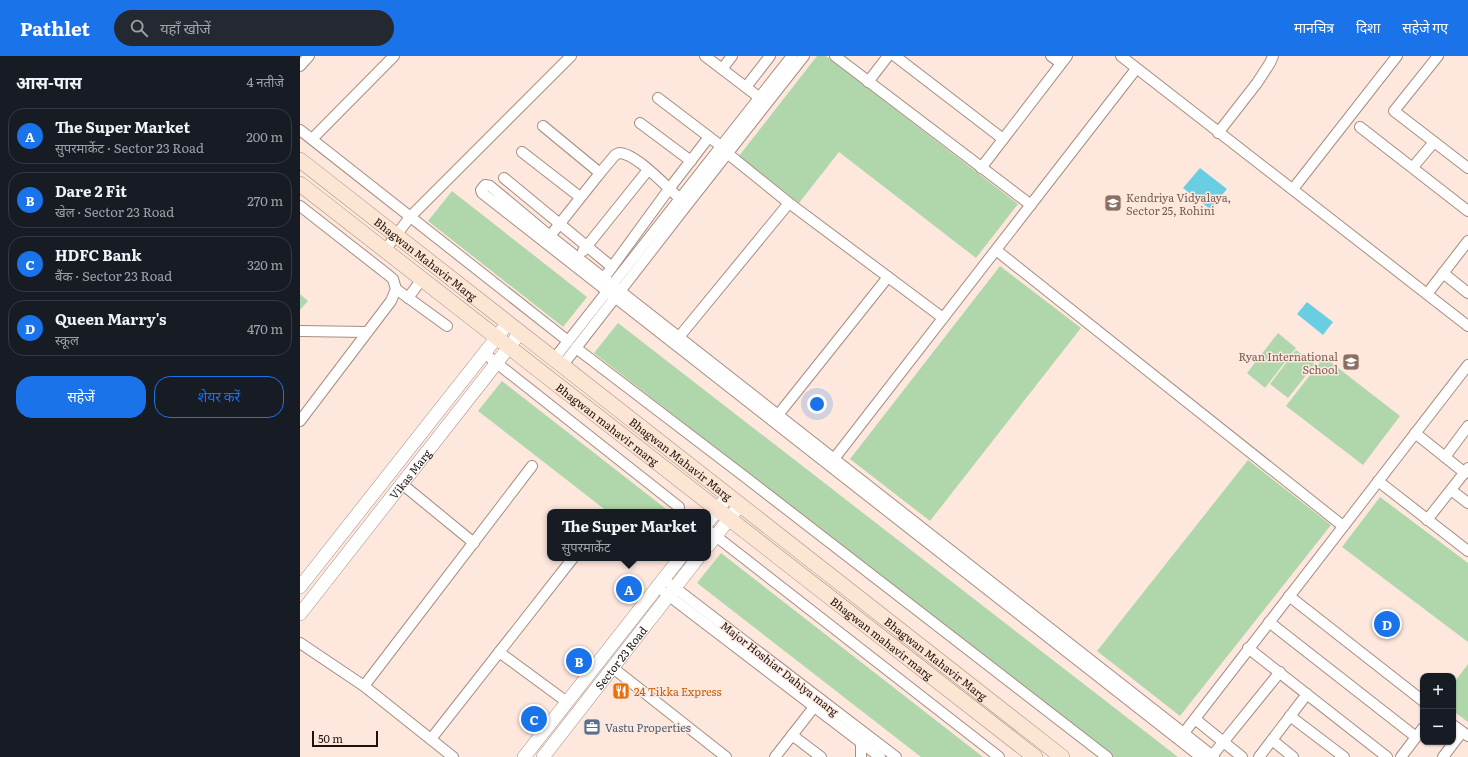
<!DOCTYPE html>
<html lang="hi">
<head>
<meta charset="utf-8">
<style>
  :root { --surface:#171b24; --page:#242831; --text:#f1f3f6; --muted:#9ea1a6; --line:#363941; --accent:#1a73e8 }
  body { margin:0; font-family:Literata,"Noto Sans Devanagari",serif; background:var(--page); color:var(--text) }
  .controls { position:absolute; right:12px; bottom:12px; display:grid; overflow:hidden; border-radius:8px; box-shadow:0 1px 3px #0004 }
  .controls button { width:36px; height:36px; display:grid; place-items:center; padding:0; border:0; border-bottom:1px solid var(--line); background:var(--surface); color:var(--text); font:20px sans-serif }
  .scale { position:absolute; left:12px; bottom:10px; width:66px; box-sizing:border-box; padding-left:4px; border:2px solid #1c130f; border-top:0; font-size:11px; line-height:14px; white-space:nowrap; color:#1c130f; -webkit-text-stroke:3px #fee8de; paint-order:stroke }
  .you { position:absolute; left:517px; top:348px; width:14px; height:14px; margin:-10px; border:3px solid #fff; border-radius:50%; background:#1a73e8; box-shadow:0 0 0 6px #1a73e833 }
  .badge { display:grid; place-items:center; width:26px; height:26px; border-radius:50%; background:var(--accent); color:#fff; font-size:13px; font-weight:700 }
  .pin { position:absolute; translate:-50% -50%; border:2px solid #fff; box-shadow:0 1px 4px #0006 }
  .popup { position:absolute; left:247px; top:453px; width:164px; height:52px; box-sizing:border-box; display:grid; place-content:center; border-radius:8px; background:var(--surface); filter:drop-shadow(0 1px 3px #0005); font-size:13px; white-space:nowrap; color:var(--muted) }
  .popup b { font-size:15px; color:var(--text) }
  .popup::after { content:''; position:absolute; left:50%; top:100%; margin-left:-8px; border:8px solid transparent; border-top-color:var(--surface) }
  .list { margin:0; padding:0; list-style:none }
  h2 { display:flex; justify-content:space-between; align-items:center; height:52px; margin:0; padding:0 16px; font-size:17px }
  h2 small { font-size:13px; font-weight:400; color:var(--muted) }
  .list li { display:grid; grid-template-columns:26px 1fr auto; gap:12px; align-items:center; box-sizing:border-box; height:56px; margin:0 8px 8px; padding:0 8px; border:1px solid var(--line); border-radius:16px }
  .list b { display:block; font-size:15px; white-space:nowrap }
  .list p { margin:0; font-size:13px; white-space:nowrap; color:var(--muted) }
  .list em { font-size:13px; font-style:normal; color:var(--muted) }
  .actions { display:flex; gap:8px; padding:12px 16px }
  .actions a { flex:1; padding:9px 0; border:1px solid var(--accent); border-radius:16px; text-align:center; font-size:14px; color:var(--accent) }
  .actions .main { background:var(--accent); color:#fff }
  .icon { flex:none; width:22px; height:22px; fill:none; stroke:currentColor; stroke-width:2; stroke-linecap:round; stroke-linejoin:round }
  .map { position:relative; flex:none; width:1168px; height:701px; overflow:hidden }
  header { display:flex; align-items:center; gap:24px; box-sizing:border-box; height:56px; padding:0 20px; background:var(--accent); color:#fff }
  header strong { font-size:19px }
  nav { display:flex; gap:22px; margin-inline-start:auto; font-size:14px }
  .search { width:280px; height:36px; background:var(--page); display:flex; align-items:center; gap:10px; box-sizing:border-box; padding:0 14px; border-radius:22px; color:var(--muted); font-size:15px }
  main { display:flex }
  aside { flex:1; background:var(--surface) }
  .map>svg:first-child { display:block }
  .green { fill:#b0d7ab }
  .water { fill:#6acee3 }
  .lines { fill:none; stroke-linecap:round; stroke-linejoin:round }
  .minor-casing { stroke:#a68d82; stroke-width:12 }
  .tertiary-casing { stroke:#a68d82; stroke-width:14 }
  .secondary-casing { stroke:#a68d82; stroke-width:16 }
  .minor { stroke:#fff; stroke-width:10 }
  .tertiary { stroke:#fff; stroke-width:13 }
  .secondary { stroke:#fde5d3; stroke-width:15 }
  .labels { text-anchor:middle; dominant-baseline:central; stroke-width:3; stroke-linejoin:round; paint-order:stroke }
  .education-label { font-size:11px; fill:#785e54; stroke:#fee8de; text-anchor:start }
  .street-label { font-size:11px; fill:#1c130f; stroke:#fee8de }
  .food-label { font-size:11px; fill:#c56008; stroke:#fee8de; text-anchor:start }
  .service-label { font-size:11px; fill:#4e5e75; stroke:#fee8de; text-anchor:start }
</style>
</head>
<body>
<header>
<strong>Pathlet</strong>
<div class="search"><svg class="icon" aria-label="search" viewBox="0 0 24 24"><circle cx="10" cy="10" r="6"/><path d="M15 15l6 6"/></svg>यहाँ खोजें</div>
<nav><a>मानचित्र</a><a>दिशा</a><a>सहेजे गए</a></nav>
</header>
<main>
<aside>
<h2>आस-पास<small>4 नतीजे</small></h2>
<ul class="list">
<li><span class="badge">A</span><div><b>The Super Market</b><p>सुपरमार्केट · Sector 23 Road</p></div><em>200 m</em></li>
<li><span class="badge">B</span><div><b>Dare 2 Fit</b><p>खेल · Sector 23 Road</p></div><em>270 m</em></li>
<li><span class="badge">C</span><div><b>HDFC Bank</b><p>बैंक · Sector 23 Road</p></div><em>320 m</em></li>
<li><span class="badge">D</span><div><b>Queen Marry's</b><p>स्कूल</p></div><em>470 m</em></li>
</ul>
<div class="actions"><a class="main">सहेजें</a><a>शेयर करें</a></div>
</aside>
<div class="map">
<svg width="1168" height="701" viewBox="0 0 1168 701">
  <rect width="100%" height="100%" fill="#fee8de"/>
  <g class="green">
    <path d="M517,0H526L718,148L676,202L539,96L499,147L439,100Z"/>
    <path d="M152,135L287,241L263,271L128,165Z"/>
    <path d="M700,210L781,272L630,465L550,403Z"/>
    <path d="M0,238L8,245L0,254Z"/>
    <path d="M318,267L878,701H812L294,297Z"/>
    <path d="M978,277L996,292L965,332L947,317Z"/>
    <path d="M996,294L1015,308L988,342L970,328Z"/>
    <path d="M1024,301L1100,360L1063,409L986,350Z"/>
    <path d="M202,325L370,456H308L178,355Z"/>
    <path d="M948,404L1031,469L880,660L797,595Z"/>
    <path d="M1080,441L1168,507V586L1042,491Z"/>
    <path d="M421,497L683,701H621L397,527Z"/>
    <path d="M1168,608V666L1153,655V628Z"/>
  </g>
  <g class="water">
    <path d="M900,112L927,133L910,153L883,132Z"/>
    <path d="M1007,246L1033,266L1023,279L997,258Z"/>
  </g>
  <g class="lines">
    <g class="minor-casing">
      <g id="minor">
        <path d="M405,0L460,42"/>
        <path d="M535,0L731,149"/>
        <path d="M595,0L703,83"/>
        <path d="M751,0L761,7"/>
        <path d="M821,0L1168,270"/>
        <path d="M1138,0L1094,55L1168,112"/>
        <path d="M0,10L9,0"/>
        <path d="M422,13L432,0"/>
        <path d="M568,26L588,0"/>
        <path d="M446,31L470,0"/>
        <path d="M358,42L421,90L427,97L489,147L643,262"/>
        <path d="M340,67L391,105"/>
        <path d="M243,70L300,117"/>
        <path d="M1060,71L1168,155"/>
        <path d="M0,74L268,285"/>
        <path d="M918,77L957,27L970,7L973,0"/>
        <path d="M12,83L94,0"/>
        <path d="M222,96L280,141"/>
        <path d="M1113,111L1134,86"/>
        <path d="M681,112L767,0"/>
        <path d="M204,122L312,211"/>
        <path d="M993,133L1097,0"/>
        <path d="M0,150L87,218L93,223L96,233L91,245L0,365"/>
        <path d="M250,180L300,117L315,99L319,97C337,97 370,135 385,147"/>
        <path d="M85,194L110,161L271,0"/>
        <path d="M696,194L1043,470"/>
        <path d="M283,195L348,114"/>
        <path d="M1143,217L1168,237"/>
        <path d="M304,222L369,133L409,81"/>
        <path d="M96,233L147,270"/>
        <path d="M1127,238L1168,185"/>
        <path d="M108,242L122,223"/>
        <path d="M0,275L67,276"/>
        <path d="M379,281L489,147"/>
        <path d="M276,292L449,424L807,701"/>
        <path d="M184,297L379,451"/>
        <path d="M254,303L492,0"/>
        <path d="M262,310L387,149L504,0"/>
        <path d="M478,359L588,221"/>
        <path d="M1115,377L1165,417"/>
        <path d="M1145,401L1168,370"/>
        <path d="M530,408L836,13"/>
        <path d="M1078,425L1168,495"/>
        <path d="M102,428L174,487"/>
        <path d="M1151,434L1168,447"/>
        <path d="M1127,464L1168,412"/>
        <path d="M408,474L699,701"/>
        <path d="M370,528L596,701"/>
        <path d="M364,536L580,701"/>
        <path d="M989,540L1123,645"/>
        <path d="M969,566L1116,681"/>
        <path d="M0,587L64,630L153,701"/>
        <path d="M948,592L1087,701"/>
        <path d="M199,596L267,646"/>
        <path d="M313,612L426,701"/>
        <path d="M64,630L232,410"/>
        <path d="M990,660L1044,701"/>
        <path d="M895,663L942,701"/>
        <path d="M1153,669L1168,680"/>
        <path d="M492,679L521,701"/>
        <path d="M880,682L1168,309"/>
        <path d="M131,683L273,502"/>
        <path d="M972,684L993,701"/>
        <path d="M561,686V701"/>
        <path d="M912,700L980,616"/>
        <path d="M475,701L518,646"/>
        <path d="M901,701L182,137L181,134L185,129L190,130L250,180L914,701"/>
        <path d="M959,701L1007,638"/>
        <path d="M1101,701L1123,672"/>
        <path d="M1143,701L1162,676"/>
      </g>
    </g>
    <g class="tertiary-casing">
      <g id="tertiary">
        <path d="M408,466L428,440"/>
        <path d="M408,490L440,449"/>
        <path d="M0,531L208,267"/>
        <path id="s1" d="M0,558L220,277"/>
        <path d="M224,701L380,502"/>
        <path id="s2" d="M243,701L398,502"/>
      </g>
    </g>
    <g class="secondary-casing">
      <g id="secondary">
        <path id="s3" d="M0,104L762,701"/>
        <path id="s4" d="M0,128L735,701"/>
      </g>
    </g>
    <use href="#minor" class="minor"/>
    <use href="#tertiary" class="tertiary"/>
    <use href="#secondary" class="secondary"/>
  </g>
  <defs>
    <g id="school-square" transform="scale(0.9)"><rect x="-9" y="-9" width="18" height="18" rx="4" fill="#8d6e63" stroke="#fee8de"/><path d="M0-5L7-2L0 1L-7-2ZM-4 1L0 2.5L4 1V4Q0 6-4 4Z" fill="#fff"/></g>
    <g id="restaurant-square" transform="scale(0.9)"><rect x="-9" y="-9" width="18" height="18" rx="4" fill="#e8710a" stroke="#fee8de"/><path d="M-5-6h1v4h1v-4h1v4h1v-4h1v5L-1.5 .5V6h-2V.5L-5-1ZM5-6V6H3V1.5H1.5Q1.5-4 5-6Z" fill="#fff"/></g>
    <g id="office-square" transform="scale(0.9)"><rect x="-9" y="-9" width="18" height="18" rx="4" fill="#5c6f8a" stroke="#fee8de"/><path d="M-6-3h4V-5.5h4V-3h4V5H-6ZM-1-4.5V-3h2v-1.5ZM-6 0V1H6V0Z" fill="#fff"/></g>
  </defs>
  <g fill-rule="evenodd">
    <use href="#school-square" x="813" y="147"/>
    <use href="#school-square" x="1051" y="306"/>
    <use href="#restaurant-square" x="321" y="635"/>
    <use href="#office-square" x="292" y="671"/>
  </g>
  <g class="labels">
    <g class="education-label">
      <text x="826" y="141">Kendriya Vidyalaya,<tspan x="826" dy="13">Sector 25, Rohini</tspan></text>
      <text x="1038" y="300" text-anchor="end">Ryan International<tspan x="1038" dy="13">School</tspan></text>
    </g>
    <g class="street-label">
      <text stroke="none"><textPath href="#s3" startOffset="160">Bhagwan Mahavir Marg</textPath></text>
      <text stroke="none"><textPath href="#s4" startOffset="390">Bhagwan mahavir marg</textPath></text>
      <text stroke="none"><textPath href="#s3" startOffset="484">Bhagwan Mahavir Marg</textPath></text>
      <text stroke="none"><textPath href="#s1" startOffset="178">Vikas Marg</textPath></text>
      <text stroke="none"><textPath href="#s4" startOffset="738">Bhagwan mahavir marg</textPath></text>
      <text stroke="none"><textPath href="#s2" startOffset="126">Sector 23 Road</textPath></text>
      <text stroke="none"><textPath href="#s3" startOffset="808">Bhagwan Mahavir Marg</textPath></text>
      <text transform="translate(480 612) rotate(38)">Major Hoshiar Dahiya marg</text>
    </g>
    <g class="food-label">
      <text x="334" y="635">24 Tikka Express</text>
    </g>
    <g class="service-label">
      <text x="305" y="671">Vastu Properties</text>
    </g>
  </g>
</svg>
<div class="controls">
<button>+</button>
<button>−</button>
</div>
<div class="scale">50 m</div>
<div class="you"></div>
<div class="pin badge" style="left:329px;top:533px">A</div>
<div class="popup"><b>The Super Market</b>सुपरमार्केट</div>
<div class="pin badge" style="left:279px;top:605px">B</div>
<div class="pin badge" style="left:234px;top:663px">C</div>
<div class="pin badge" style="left:1087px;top:568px">D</div>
</div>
</main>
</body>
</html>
